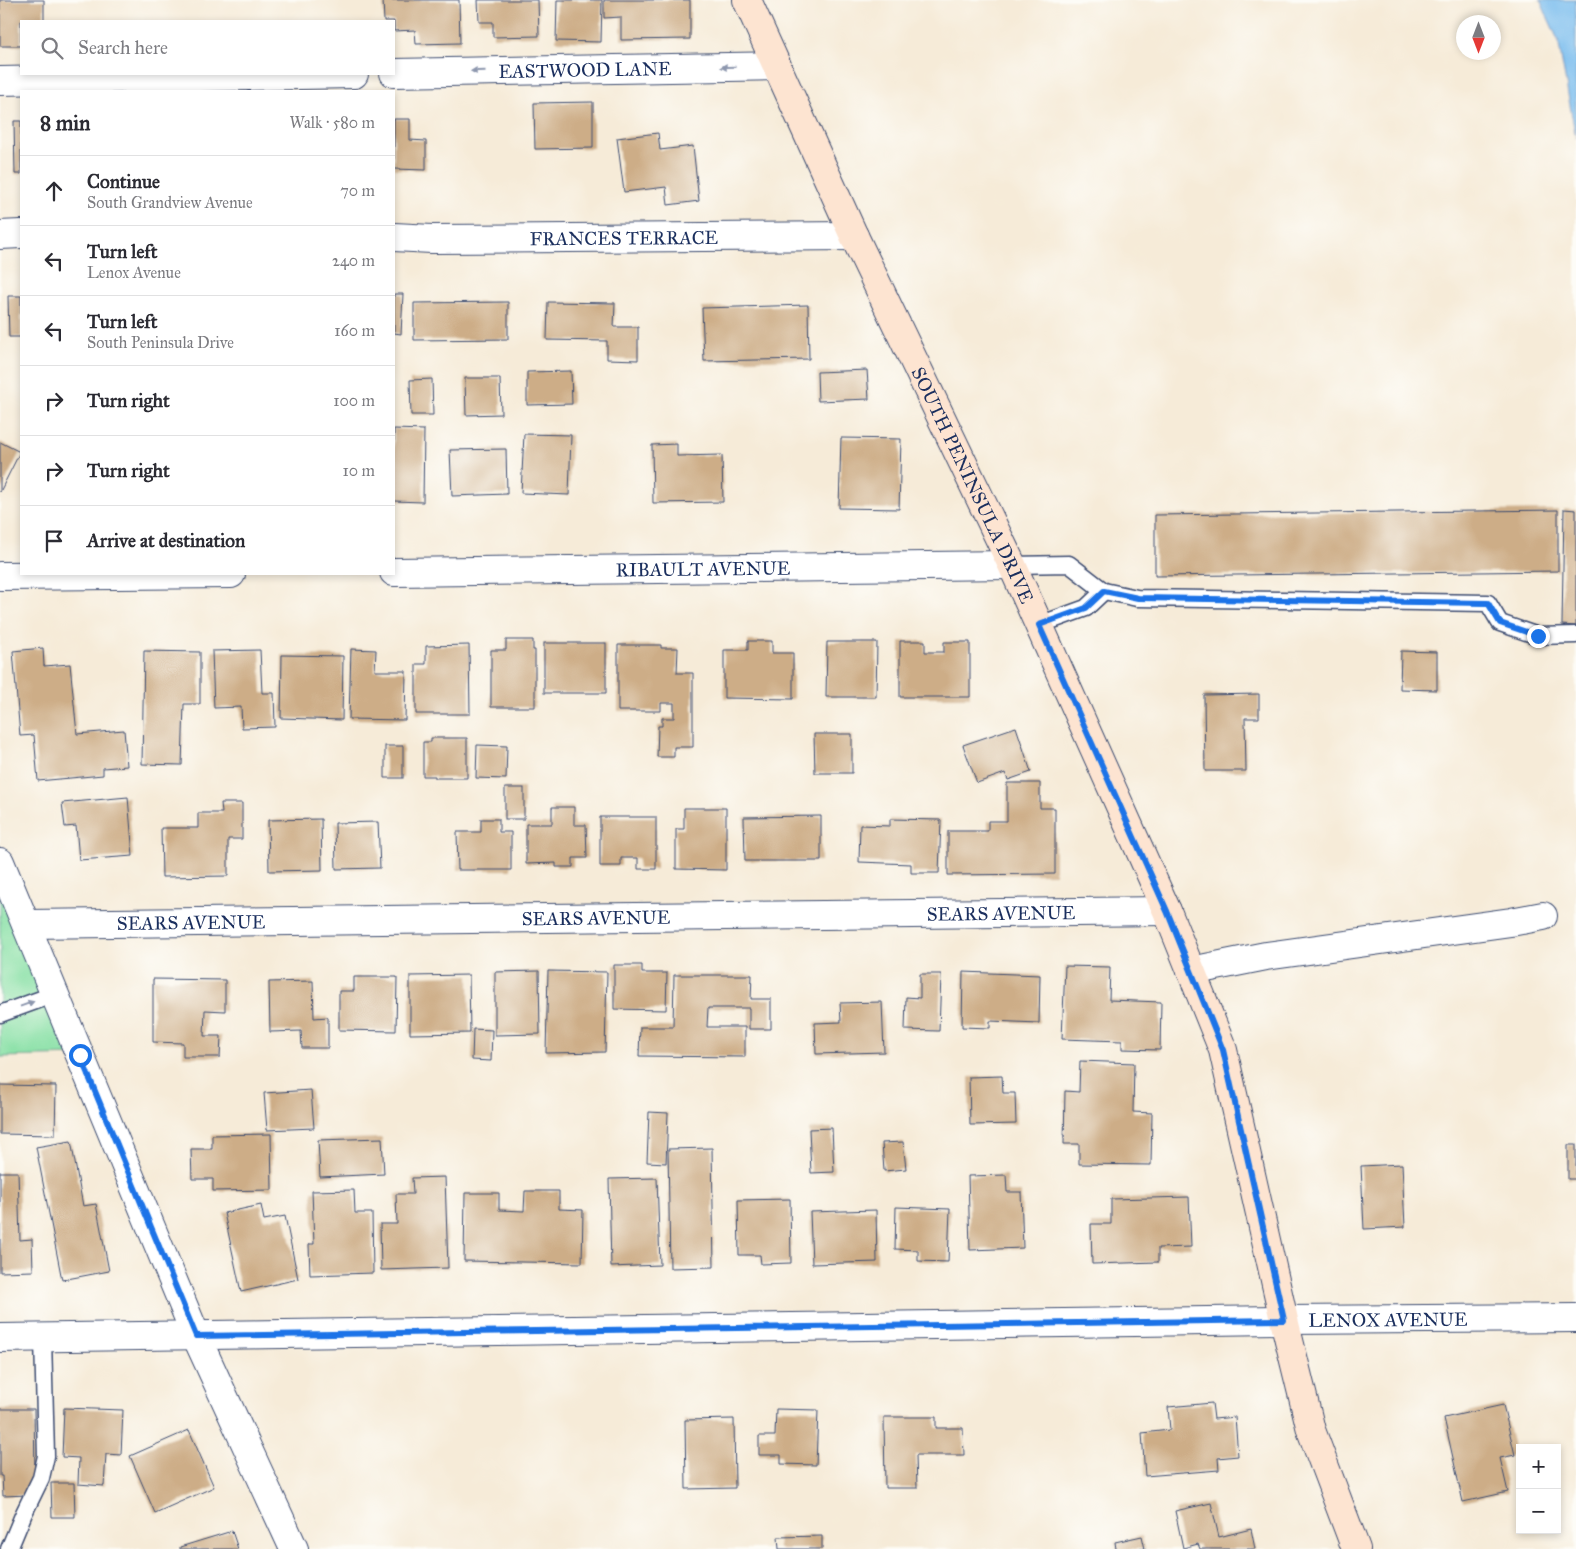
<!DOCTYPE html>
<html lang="en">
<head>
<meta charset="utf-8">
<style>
  :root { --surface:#fff; --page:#f2f2f3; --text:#2b2b33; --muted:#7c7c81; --line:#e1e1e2 }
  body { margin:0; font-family:"IM FELL Great Primer",serif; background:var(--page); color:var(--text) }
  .controls { position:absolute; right:15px; bottom:15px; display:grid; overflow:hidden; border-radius:0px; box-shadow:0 2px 8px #0003 }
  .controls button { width:45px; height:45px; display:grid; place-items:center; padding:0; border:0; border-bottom:1px solid var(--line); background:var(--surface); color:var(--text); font:25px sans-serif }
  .compass { position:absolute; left:1456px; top:15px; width:45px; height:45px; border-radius:50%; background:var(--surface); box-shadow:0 2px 8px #0003; rotate:180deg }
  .stop { position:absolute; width:15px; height:15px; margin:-11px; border:4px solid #1a73e8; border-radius:50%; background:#fff }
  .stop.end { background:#1a73e8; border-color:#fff; box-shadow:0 1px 5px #0008 }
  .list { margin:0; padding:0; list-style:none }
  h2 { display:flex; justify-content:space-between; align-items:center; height:65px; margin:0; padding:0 20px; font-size:21px }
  h2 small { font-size:16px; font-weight:400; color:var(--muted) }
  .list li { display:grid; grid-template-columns:32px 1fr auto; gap:15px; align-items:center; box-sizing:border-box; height:70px; padding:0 20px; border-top:1px solid var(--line) }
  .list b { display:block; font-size:19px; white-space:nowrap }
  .list p { margin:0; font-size:16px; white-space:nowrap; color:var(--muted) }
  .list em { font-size:16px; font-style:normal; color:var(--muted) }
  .icon { flex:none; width:28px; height:28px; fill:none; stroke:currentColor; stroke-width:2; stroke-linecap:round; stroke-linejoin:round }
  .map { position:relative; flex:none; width:1576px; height:1549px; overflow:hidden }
  .search { position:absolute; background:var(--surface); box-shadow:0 2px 8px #0003; left:20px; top:20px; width:375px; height:55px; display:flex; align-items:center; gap:12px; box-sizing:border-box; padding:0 18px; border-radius:0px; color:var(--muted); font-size:19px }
  .panel { position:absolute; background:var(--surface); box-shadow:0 2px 8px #0003; left:20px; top:90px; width:375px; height:485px; border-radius:0px }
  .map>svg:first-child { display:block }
  .green { fill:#87e0a5; stroke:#518882 }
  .water { fill:#78bcee; stroke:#4a76a6 }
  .building { fill:#cdad87 }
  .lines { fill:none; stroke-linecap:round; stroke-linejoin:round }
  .lane-casing { stroke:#3c4b70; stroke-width:19 }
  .street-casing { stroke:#3c4b70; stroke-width:30 }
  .secondary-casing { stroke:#3c4b70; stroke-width:30 }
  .lane { stroke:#fff; stroke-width:16 }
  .street { stroke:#fff; stroke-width:28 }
  .secondary { stroke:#fde4d1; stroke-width:28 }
  .oneway { fill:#8d97ae }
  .route { stroke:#1a73e8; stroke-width:6 }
  .labels { text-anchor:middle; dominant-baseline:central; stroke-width:4.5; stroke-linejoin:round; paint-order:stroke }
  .street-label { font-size:19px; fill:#1b2f5e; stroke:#fdfcf7 }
</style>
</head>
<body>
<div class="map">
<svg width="1576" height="1549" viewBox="0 0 1576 1549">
  <rect width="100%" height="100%" fill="#fdfcf7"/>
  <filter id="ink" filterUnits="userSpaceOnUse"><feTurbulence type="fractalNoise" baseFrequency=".02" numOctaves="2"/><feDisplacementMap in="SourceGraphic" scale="10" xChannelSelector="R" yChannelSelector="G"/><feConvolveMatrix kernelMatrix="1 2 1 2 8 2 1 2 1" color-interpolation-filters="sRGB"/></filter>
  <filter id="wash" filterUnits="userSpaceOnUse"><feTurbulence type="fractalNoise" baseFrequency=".0096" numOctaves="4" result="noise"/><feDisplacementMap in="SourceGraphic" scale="20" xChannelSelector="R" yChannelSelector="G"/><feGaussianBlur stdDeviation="1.12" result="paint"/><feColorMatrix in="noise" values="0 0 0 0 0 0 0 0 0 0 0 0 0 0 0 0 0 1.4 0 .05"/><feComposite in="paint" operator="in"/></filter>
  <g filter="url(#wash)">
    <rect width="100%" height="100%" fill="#f6ebd8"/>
    <path class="green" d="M0,863L80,1055L0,1057Z"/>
    <path class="water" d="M1540,0H1576V138L1558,40Z"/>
    <g id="blocks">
      <g class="building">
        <path d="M0,0H44V21H21V46H0Z"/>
        <path d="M383,0H459L460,43L416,44L415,30L394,31V21H384Z"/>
        <path d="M478,0H538L539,36L493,37V22H479Z"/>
        <path d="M557,0H602L601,42L556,41Z"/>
        <path d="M604,0H690V39L621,40V17L604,18Z"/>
        <path d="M593,102V148L535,149L534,103Z"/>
        <path d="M394,119H410V140L426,141V170L394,169Z"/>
        <path d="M14,121H21V174H15Z"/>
        <path d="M658,133L660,150L693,146L699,201L668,205L666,187L624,192L617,138Z"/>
        <path d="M394,294H403L401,334L394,333Z"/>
        <path d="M8,296H21V337H9Z"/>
        <path d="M508,302V339L414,340V303Z"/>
        <path d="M548,302L615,303L614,327H638V360L607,359V341L547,340Z"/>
        <path d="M808,305L809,359L704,361L702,308Z"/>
        <path d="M867,370L869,399L818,401L817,372Z"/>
        <path d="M571,371L572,404L527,405V372Z"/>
        <path d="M465,378H500L501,414L466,415Z"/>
        <path d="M432,379L433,415H411L410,380Z"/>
        <path d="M394,429L424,430L423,502L394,501Z"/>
        <path d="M524,434L571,435L569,495L521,493Z"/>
        <path d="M841,438L901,439L899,509L839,508Z"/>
        <path d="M0,442L20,452L0,492Z"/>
        <path d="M677,444V456L722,455L723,502L653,503L652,445Z"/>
        <path d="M506,449L507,494L452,496L450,450Z"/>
        <path d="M1564,509L1576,510V626L1562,625Z"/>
        <path d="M1558,510V571L1155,576V515Z"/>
        <path d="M506,640H533V650H535V707H491V650H506Z"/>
        <path d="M748,641H772V653H793V699L724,698V650H748Z"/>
        <path d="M900,641H925V652H944V642H970V697H900Z"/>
        <path d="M827,642H877L876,697H826Z"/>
        <rect x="544" y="643" width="62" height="50"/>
        <path d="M469,645L470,714H416V664H426V646Z"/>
        <path d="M618,645H661V648H678L677,673H693V747H674V757H657L658,726H662V718H674V703H661V711H618Z"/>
        <path d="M43,648L44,666L70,664L77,734L124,730L127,766L103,768V775L38,781L34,735L20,736L13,651Z"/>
        <path d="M351,649L376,650L375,671H406L405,720L349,719Z"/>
        <path d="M260,650L262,693H274L275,727L242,728L241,707L214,708L212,651Z"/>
        <path d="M144,651L200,652V704H184L182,765L142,764Z"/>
        <path d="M1401,651L1437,652V690L1400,689Z"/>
        <path d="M282,655L343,656L342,720L281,718Z"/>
        <path d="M1259,694V718H1245L1246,771H1205L1204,695Z"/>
        <path d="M1016,727L1031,772L1008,780L1005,773L977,783L963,745Z"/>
        <path d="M814,734H852V773H815Z"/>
        <path d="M431,738H467V778H435V776H423V742H431Z"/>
        <path d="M477,745L507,746L506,779L476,778Z"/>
        <rect x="385" y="746" width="18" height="32"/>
        <path d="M1007,783H1040V808H1055V874L948,875V831H988V821H1007Z"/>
        <rect x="505" y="788" width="19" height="31"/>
        <path d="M128,797L133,856L79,860L76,826L65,827L62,803Z"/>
        <path d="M221,803H242V839H228V876L162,877L161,828H198V813H222Z"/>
        <path d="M552,807H574V825H586L587,858H573V867H556V863L526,864V824H552Z"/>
        <path d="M684,808H726V870L676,869V829H684Z"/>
        <path d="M821,816V861H745L744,817Z"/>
        <path d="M600,817H656V869H638V858H621V866H600Z"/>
        <path d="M321,819L322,870L269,871L268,820Z"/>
        <path d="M481,819H499V832H511V870H458L457,832H481Z"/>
        <path d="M890,819L941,820L939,873H911V864L859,862L860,825L890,826Z"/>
        <path d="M378,822L380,868L336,869L335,823Z"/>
        <path d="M614,965H642V973H667L666,1010L614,1009Z"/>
        <path d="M1065,966L1110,967L1109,1000L1161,1002L1160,1050L1122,1049V1041L1062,1039Z"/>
        <path d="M539,971L540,1034L495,1035V972Z"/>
        <path d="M548,971L607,972L605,1052L546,1053Z"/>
        <path d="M963,972L1040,975L1039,1023L990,1021V1028L962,1027Z"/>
        <path d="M920,974H941L939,1031L905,1030L906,997L920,998Z"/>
        <path d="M469,975L470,1033L410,1034V976Z"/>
        <path d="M674,975H752L751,999H771V1029H749V1008H708L707,1027H745V1057L639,1056L640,1027H673Z"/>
        <path d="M354,977H397L396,1031L339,1030V991H354Z"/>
        <path d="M153,979L225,980V1011L205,1010L204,1036H221L220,1057H183V1043L153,1042Z"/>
        <path d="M313,981L314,1018L328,1017V1048H302L301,1031L270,1032L269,982Z"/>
        <path d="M882,1002L884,1052L816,1054L815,1023L841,1022L840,1003Z"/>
        <path d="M473,1029L492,1030L491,1061L472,1060Z"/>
        <path d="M1080,1061L1134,1063L1133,1112L1152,1113L1151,1165L1079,1164V1144H1064L1065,1091L1079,1092Z"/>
        <path d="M1002,1076L1003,1093H1015L1016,1124L970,1125L969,1077Z"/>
        <path d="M0,1085L56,1086L55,1135L0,1134Z"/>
        <path d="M311,1090L314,1128L267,1130L264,1093Z"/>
        <path d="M649,1112L668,1113L666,1163L647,1162Z"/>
        <path d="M832,1128L834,1172L811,1173L809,1129Z"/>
        <path d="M271,1134L272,1190L213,1191V1179H192L191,1149H212V1135Z"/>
        <path d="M382,1138L384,1174L320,1177L318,1140Z"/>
        <path d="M71,1141L83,1206L96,1204L109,1271L62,1280L36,1147Z"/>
        <path d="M903,1142L906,1169L884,1171L882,1143Z"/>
        <rect x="1568" y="1145" width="8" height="34"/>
        <path d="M712,1148L714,1267L670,1268L668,1149Z"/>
        <path d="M1402,1164L1405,1227L1364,1229L1361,1166Z"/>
        <path d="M0,1172H18L20,1240L32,1239L33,1271L0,1272Z"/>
        <path d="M1006,1175L1007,1192H1021L1023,1248L970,1250L968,1176Z"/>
        <path d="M445,1177L448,1268L381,1270L380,1224H397L396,1194H413L412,1178Z"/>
        <path d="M657,1178L660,1265L611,1267L609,1179Z"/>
        <path d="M354,1190L355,1213H372L373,1273L310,1275L309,1244H314L312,1191Z"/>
        <path d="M525,1191H559V1209L583,1210L582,1263L464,1261L465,1193H499V1210L524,1211Z"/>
        <path d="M1189,1197L1191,1247L1158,1248V1262L1092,1264L1091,1224H1111V1199Z"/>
        <path d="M790,1199L791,1263L761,1264L760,1255H739L738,1200Z"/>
        <path d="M261,1205L264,1220L285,1216L298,1279L241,1292L224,1213Z"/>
        <path d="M896,1207L950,1209L948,1262L918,1261V1250L895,1249Z"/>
        <path d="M876,1210L877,1262L812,1264L810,1212Z"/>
        <path d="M1212,1403L1214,1419L1235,1417L1238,1456L1218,1458L1219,1470L1145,1476L1142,1433L1170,1430L1168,1407Z"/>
        <path d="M1503,1405L1515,1455L1500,1458L1508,1492L1463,1502L1444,1418Z"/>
        <path d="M64,1408L123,1410L121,1455L106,1454L104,1486L78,1484L79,1458L62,1457Z"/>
        <path d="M0,1409H34L35,1476H32V1484H28V1495L3,1496L2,1476H0Z"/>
        <path d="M776,1409L818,1410L816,1465L781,1464V1455H759V1436H775Z"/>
        <path d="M884,1417H936V1428H963L964,1455H916L917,1488H885Z"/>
        <path d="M734,1419L735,1488L686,1489L685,1420Z"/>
        <path d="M189,1430L214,1487L155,1513L130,1456Z"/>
        <path d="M51,1483H74L75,1517H52Z"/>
        <path d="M1211,1503L1219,1537L1251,1529L1255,1549H1200L1198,1544L1183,1548L1175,1511Z"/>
        <path d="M232,1531L238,1549H180V1547Z"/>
        <path d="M822,1536V1549H779L778,1537Z"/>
        <path d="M1142,1536L1145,1549H1116L1115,1542Z"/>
      </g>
    </g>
  </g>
  <g filter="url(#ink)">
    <use href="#blocks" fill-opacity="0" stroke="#3c4b70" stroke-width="1"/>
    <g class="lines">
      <g class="lane-casing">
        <g id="lane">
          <path d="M1012,565L1069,564L1104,591L1137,598L1488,603L1500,623L1538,636L1576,635"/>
          <path d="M1039,625L1086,608L1104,591"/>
          <path d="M0,1014L55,994"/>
          <path d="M9,1549L24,1513L41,1478L46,1456L43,1338"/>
        </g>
      </g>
      <g class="street-casing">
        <g id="street">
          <path id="s1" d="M394,73L777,66"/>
          <path d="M0,81L354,74"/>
          <path d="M0,235L21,234"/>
          <path id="s2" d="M394,237L432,239L854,236"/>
          <path id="s3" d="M394,572L1012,565"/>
          <path d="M0,576L231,574"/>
          <path d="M0,862L196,1336L294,1549"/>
          <path id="s4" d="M26,924L1167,911"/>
          <path d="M1191,971L1266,956L1511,922L1543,916"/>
          <path id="s5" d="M0,1338L1284,1320L1576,1318"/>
        </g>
      </g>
      <g class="secondary-casing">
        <g id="secondary">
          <path id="s6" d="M747,0L854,236L1012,565L1167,911L1223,1050L1284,1320L1311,1430L1356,1549"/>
        </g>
      </g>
      <use href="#lane" class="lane"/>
      <use href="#street" class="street"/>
      <use href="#secondary" class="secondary"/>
    </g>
    <defs><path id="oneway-solid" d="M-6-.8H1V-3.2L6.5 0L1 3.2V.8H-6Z" transform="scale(1.25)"/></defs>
    <g class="oneway">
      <use href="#oneway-solid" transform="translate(728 67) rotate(179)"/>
      <use href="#oneway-solid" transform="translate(478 71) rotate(179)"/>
      <use href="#oneway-solid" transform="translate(27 1004) rotate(-20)"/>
    </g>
  </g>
  <g class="lines" filter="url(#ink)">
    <path class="route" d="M80,1055L196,1336L1284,1320L1223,1050L1167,911L1039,625L1086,608L1104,591L1138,598L1488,603L1500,623L1538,636"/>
  </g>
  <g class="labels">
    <g class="street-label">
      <text stroke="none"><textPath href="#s1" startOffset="191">EASTWOOD LANE</textPath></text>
      <text stroke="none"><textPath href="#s2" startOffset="230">FRANCES TERRACE</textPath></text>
      <text stroke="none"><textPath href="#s6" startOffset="535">SOUTH PENINSULA DRIVE</textPath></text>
      <text stroke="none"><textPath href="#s3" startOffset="309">RIBAULT AVENUE</textPath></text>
      <text stroke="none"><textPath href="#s4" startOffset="975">SEARS AVENUE</textPath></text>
      <text stroke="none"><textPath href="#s4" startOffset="570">SEARS AVENUE</textPath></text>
      <text stroke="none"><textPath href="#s4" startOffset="165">SEARS AVENUE</textPath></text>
      <text stroke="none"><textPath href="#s5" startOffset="1388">LENOX AVENUE</textPath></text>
    </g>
  </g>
</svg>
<div class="controls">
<button>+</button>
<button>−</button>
</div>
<svg class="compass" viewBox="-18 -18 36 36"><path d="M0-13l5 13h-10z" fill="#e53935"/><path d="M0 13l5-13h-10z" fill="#7c7c81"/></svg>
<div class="stop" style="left:80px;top:1055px"></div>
<div class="stop end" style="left:1538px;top:636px"></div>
<div class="search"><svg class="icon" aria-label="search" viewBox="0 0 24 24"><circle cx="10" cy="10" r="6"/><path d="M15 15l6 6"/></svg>Search here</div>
<section class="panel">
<h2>8 min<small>Walk · 580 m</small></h2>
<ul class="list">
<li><svg class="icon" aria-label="ahead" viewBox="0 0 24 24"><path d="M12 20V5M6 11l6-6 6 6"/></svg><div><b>Continue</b><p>South Grandview Avenue</p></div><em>70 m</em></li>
<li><svg class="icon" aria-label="left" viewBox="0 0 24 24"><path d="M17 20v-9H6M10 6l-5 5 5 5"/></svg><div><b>Turn left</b><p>Lenox Avenue</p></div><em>240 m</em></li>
<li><svg class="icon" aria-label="left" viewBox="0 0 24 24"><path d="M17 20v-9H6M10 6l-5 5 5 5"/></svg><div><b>Turn left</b><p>South Peninsula Drive</p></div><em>160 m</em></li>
<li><svg class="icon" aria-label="right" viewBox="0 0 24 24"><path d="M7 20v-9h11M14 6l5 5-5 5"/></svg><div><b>Turn right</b></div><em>100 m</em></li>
<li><svg class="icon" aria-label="right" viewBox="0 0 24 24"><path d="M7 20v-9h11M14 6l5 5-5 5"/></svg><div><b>Turn right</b></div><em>10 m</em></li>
<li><svg class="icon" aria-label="arrive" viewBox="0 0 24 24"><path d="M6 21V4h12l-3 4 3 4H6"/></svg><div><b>Arrive at destination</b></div></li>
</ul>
</section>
</div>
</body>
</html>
